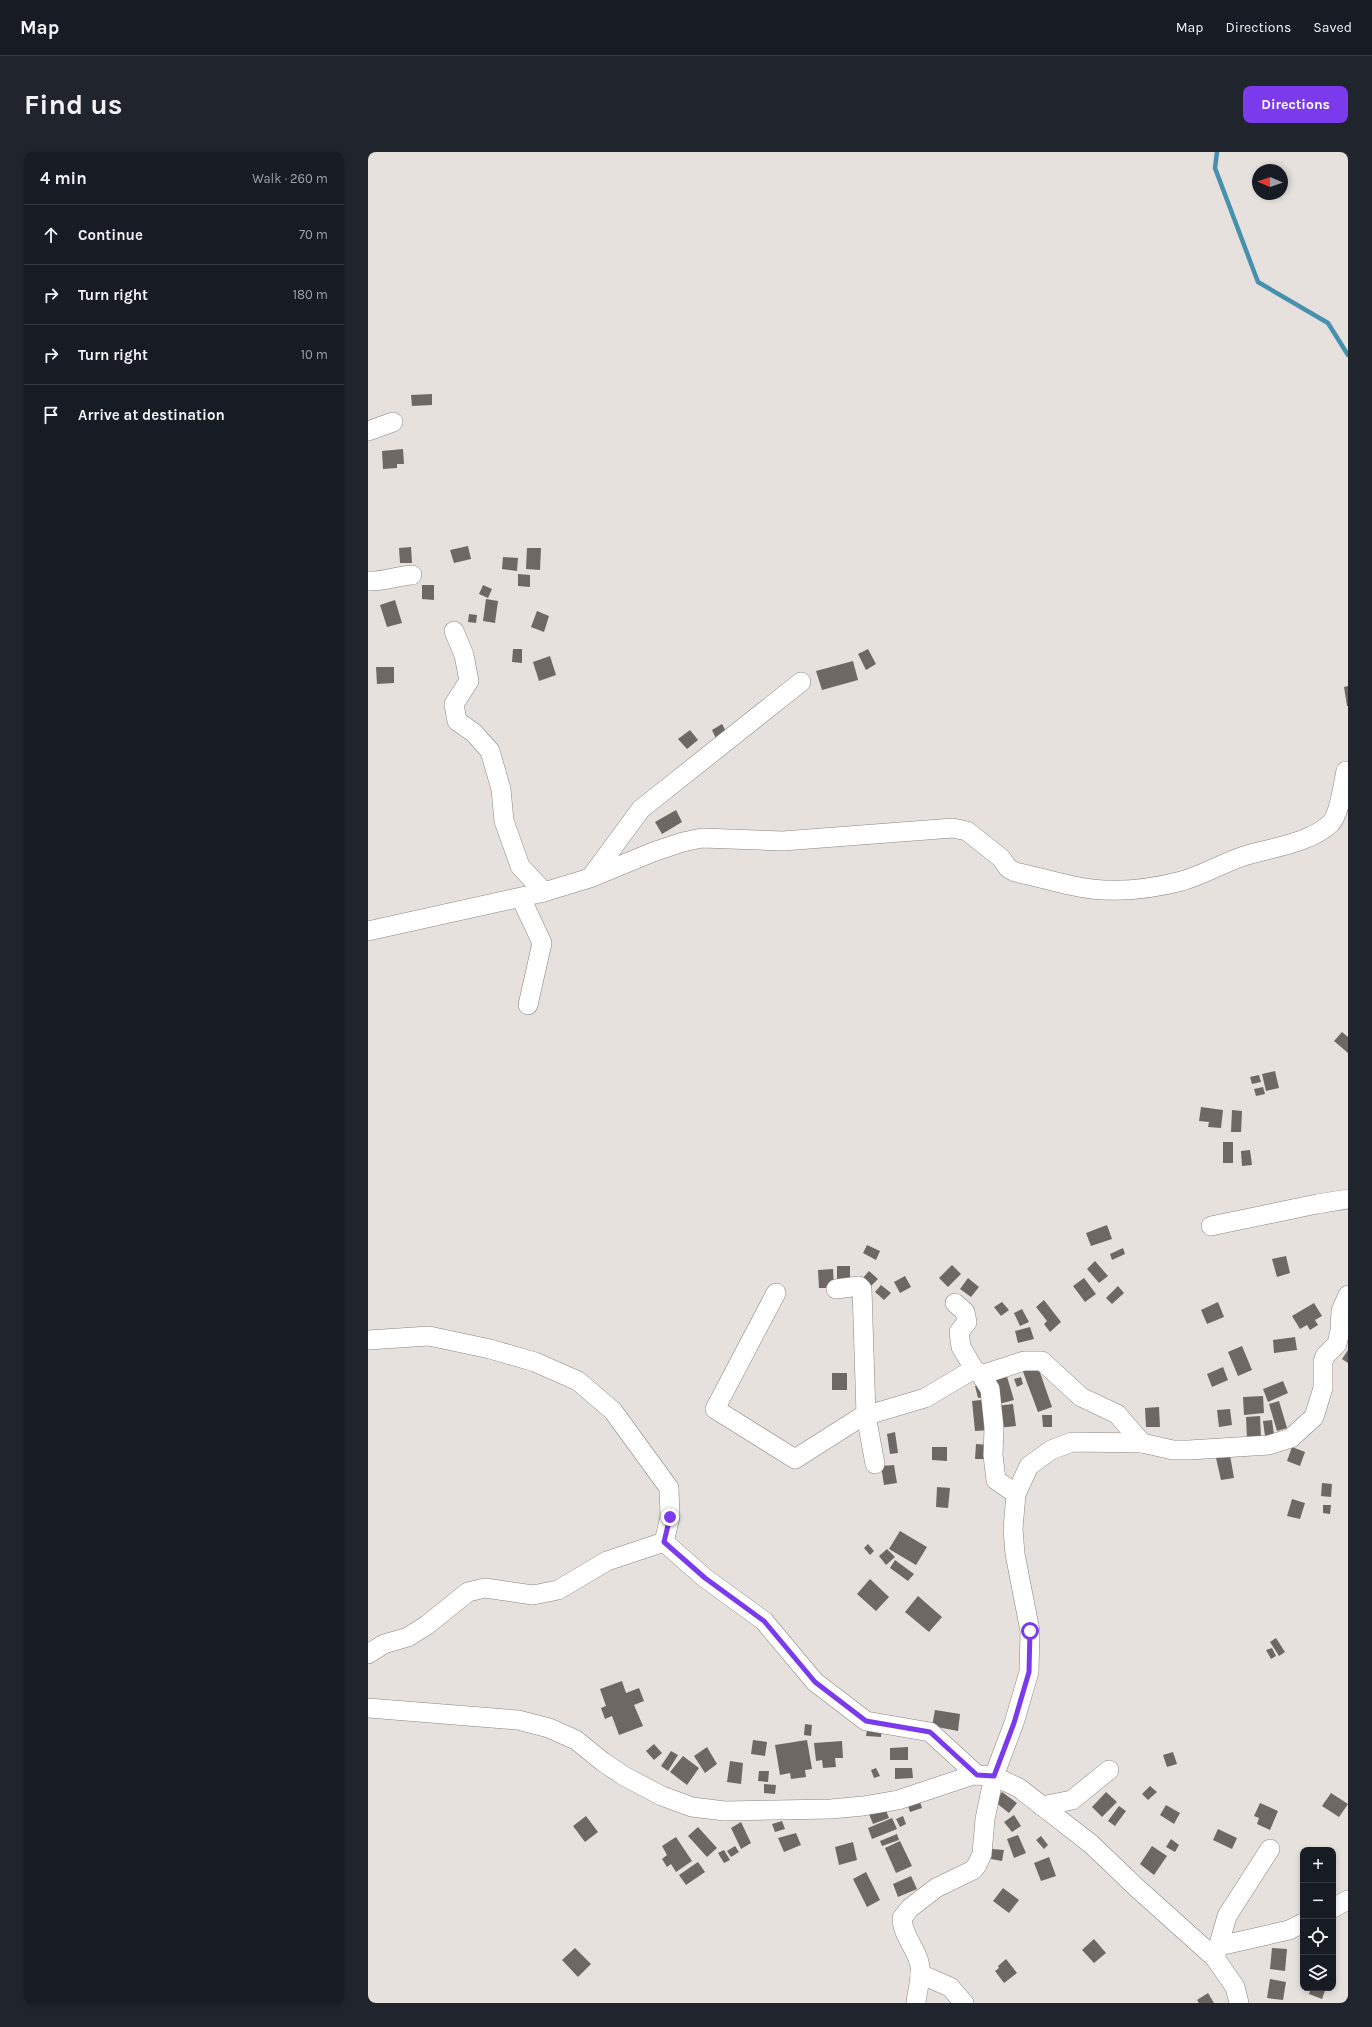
<!DOCTYPE html>
<html lang="en">
<head>
<meta charset="utf-8">
<style>
  :root { --surface:#171b24; --page:#20242c; --text:#f1f3f6; --muted:#9ea1a6; --line:#363941; --accent:#7c3aed }
  body { margin:0; font-family:Karla,sans-serif; background:var(--page); color:var(--text) }
  .controls { position:absolute; right:12px; bottom:12px; display:grid; overflow:hidden; border-radius:8px; box-shadow:0 2px 6px #0003 }
  .controls button { width:36px; height:36px; display:grid; place-items:center; padding:0; border:0; border-bottom:1px solid var(--line); background:var(--surface); color:var(--text); font:20px sans-serif }
  .compass { position:absolute; left:884px; top:12px; width:36px; height:36px; border-radius:50%; background:var(--surface); box-shadow:0 2px 6px #0003; rotate:272deg }
  .stop { position:absolute; width:12px; height:12px; margin:-9px; border:3px solid #7c3aed; border-radius:50%; background:#fff }
  .stop.end { background:#7c3aed; border-color:#fff; box-shadow:0 1px 4px #0008 }
  .list { margin:0; padding:0; list-style:none }
  h2 { display:flex; justify-content:space-between; align-items:center; height:52px; margin:0; padding:0 16px; font-size:17px }
  h2 small { font-size:13px; font-weight:400; color:var(--muted) }
  .list li { display:grid; grid-template-columns:26px 1fr auto; gap:12px; align-items:center; box-sizing:border-box; height:60px; padding:0 16px; border-top:1px solid var(--line) }
  .list b { display:block; font-size:15px; white-space:nowrap }
  .list em { font-size:13px; font-style:normal; color:var(--muted) }
  .icon { flex:none; width:22px; height:22px; fill:none; stroke:currentColor; stroke-width:2; stroke-linecap:round; stroke-linejoin:round }
  .map { position:relative; flex:none; width:980px; height:1851px; overflow:hidden; border-radius:8px }
  header { display:flex; align-items:center; gap:24px; box-sizing:border-box; height:56px; padding:0 20px; background:var(--surface); border-bottom:1px solid var(--line) }
  header strong { font-size:19px }
  nav { display:flex; gap:22px; margin-inline-start:auto; font-size:14px }
  .intro { display:flex; align-items:center; justify-content:space-between; box-sizing:border-box; height:96px; padding:0 24px }
  h1 { margin:0; font-size:28px }
  .button { padding:10px 18px; border-radius:8px; background:var(--accent); color:#fff; font-size:14px; font-weight:700 }
  main { display:flex; gap:24px; padding:0 24px }
  aside { flex:1; background:var(--surface); border-radius:8px; box-shadow:0 2px 6px #0003 }
  .map>svg:first-child { display:block }
  .lines { fill:none; stroke-linecap:round; stroke-linejoin:round }
  .stream { stroke:#4791af; stroke-width:4.5 }
  .building { fill:#6d6864 }
  .minor-casing { stroke:#8a8581; stroke-width:20 }
  .minor { stroke:#fff; stroke-width:19 }
  .route { stroke:#7c3aed; stroke-width:5 }
</style>
</head>
<body>
<header>
<strong>Map</strong>
<nav><a>Map</a><a>Directions</a><a>Saved</a></nav>
</header>
<div class="intro"><h1>Find us</h1><a class="button">Directions</a></div>
<main>
<aside>
<h2>4 min<small>Walk · 260 m</small></h2>
<ul class="list">
<li><svg class="icon" aria-label="ahead" viewBox="0 0 24 24"><path d="M12 20V5M6 11l6-6 6 6"/></svg><div><b>Continue</b></div><em>70 m</em></li>
<li><svg class="icon" aria-label="right" viewBox="0 0 24 24"><path d="M7 20v-9h11M14 6l5 5-5 5"/></svg><div><b>Turn right</b></div><em>180 m</em></li>
<li><svg class="icon" aria-label="right" viewBox="0 0 24 24"><path d="M7 20v-9h11M14 6l5 5-5 5"/></svg><div><b>Turn right</b></div><em>10 m</em></li>
<li><svg class="icon" aria-label="arrive" viewBox="0 0 24 24"><path d="M6 21V4h12l-3 4 3 4H6"/></svg><div><b>Arrive at destination</b></div></li>
</ul>
</aside>
<div class="map">
<svg width="980" height="1851" viewBox="0 0 980 1851">
  <rect width="100%" height="100%" fill="#e6e1dc"/>
  <g class="lines">
    <path class="stream" d="M849,0L847,16L890,130L960,171L980,203"/>
  </g>
  <g class="building">
    <path d="M64,242V253L44,254L43,243Z"/>
    <path d="M35,297L36,312H29V316L15,317L14,299Z"/>
    <path d="M100,394L103,407L86,411L82,398Z"/>
    <path d="M43,395L44,411H32L31,396Z"/>
    <path d="M159,396H173L172,418L158,417Z"/>
    <path d="M135,405L150,406L149,419L134,417Z"/>
    <path d="M150,422L162,423V435L150,434Z"/>
    <path d="M54,433H66V448L54,447Z"/>
    <path d="M115,433L124,437L120,446L111,442Z"/>
    <path d="M118,447L130,449L127,471L115,469Z"/>
    <path d="M27,448L34,471L19,475L12,453Z"/>
    <path d="M169,459L181,464L176,480L163,475Z"/>
    <path d="M101,462L109,463L108,471L100,470Z"/>
    <path d="M145,497H154V511L144,510Z"/>
    <path d="M500,497L508,512L498,518L490,502Z"/>
    <path d="M182,504L188,523L171,529L165,510Z"/>
    <path d="M485,509L490,528L454,538L448,519Z"/>
    <path d="M8,515H26V531L9,532Z"/>
    <path d="M980,534V554H979L976,535Z"/>
    <path d="M354,572L361,585L350,591L344,578Z"/>
    <path d="M322,578L330,588L319,597L310,587Z"/>
    <path d="M308,658L314,670L294,682L287,670Z"/>
    <path d="M974,880L980,885V901L966,889Z"/>
    <path d="M907,919L911,936L898,939L894,922Z"/>
    <path d="M891,923L893,930L884,932L882,925Z"/>
    <path d="M895,935L897,942L888,944L886,937Z"/>
    <path d="M833,955L855,958L853,976L840,975L841,970L831,969Z"/>
    <path d="M864,958L874,959L873,980H863Z"/>
    <rect x="855" y="990" width="10" height="21"/>
    <path d="M882,998L884,1013L874,1014L873,999Z"/>
    <path d="M739,1073L744,1087L723,1094L718,1081Z"/>
    <path d="M499,1093L512,1099L508,1108L495,1101Z"/>
    <path d="M755,1096L757,1102L744,1108L742,1102Z"/>
    <path d="M918,1104L922,1121L909,1125L904,1107Z"/>
    <path d="M727,1109L740,1124L731,1131L719,1117Z"/>
    <path d="M584,1113L593,1122L580,1135L571,1126Z"/>
    <rect x="469" y="1114" width="13" height="17"/>
    <path d="M465,1117L466,1136H451L450,1118Z"/>
    <path d="M501,1119L510,1127L502,1135L494,1127Z"/>
    <path d="M537,1124L543,1135L532,1141L526,1130Z"/>
    <path d="M600,1126L611,1135L603,1145L592,1137Z"/>
    <path d="M716,1126L728,1142L717,1150L705,1134Z"/>
    <path d="M513,1133L523,1141L516,1148L507,1140Z"/>
    <path d="M750,1134L756,1141L744,1152L738,1146Z"/>
    <path d="M676,1148L693,1170L682,1180L676,1172L679,1169L668,1155Z"/>
    <path d="M634,1150L641,1158L633,1164L626,1155Z"/>
    <path d="M850,1150L856,1165L839,1172L833,1158Z"/>
    <path d="M946,1151L954,1164L947,1168L950,1173L942,1178L939,1173L932,1177L924,1164Z"/>
    <path d="M654,1157L661,1170L652,1174L646,1161Z"/>
    <path d="M662,1175L666,1187L650,1191L647,1179Z"/>
    <path d="M927,1185L929,1198L906,1201L905,1188Z"/>
    <path d="M874,1194L884,1218L870,1224L860,1200Z"/>
    <path d="M980,1198V1211L974,1207Z"/>
    <path d="M669,1212L684,1255L670,1260L654,1217Z"/>
    <path d="M855,1215L860,1228L844,1235L839,1222Z"/>
    <path d="M637,1218L646,1248L631,1252L622,1222Z"/>
    <rect x="464" y="1221" width="15" height="17"/>
    <path d="M653,1225L655,1232L649,1235L646,1227Z"/>
    <path d="M915,1229L920,1241L900,1250L895,1237Z"/>
    <path d="M615,1232L618,1245L610,1246L607,1234Z"/>
    <path d="M895,1244L896,1261L876,1263L875,1245Z"/>
    <path d="M621,1247L624,1278L607,1279L604,1249Z"/>
    <path d="M911,1249L919,1276L909,1279L901,1252Z"/>
    <path d="M645,1252L648,1274L630,1276L628,1254Z"/>
    <path d="M791,1255L792,1275H778L777,1256Z"/>
    <path d="M862,1257L864,1273L851,1275L849,1258Z"/>
    <path d="M674,1263H684V1275H675Z"/>
    <path d="M892,1264L893,1286H879L878,1265Z"/>
    <path d="M904,1268L906,1283L897,1284L895,1269Z"/>
    <path d="M527,1280L530,1301L522,1302L519,1282Z"/>
    <path d="M608,1292L621,1293V1307H607Z"/>
    <path d="M564,1295H579V1309L564,1308Z"/>
    <path d="M924,1295L937,1300L932,1314L919,1309Z"/>
    <path d="M862,1303L866,1326L853,1328L848,1306Z"/>
    <path d="M526,1313L529,1331L516,1333L513,1314Z"/>
    <path d="M954,1331L964,1332L963,1345L953,1344Z"/>
    <path d="M569,1335L582,1336L580,1356L568,1355Z"/>
    <path d="M924,1347L937,1351L932,1367L919,1364Z"/>
    <path d="M955,1353H963L962,1362L955,1361Z"/>
    <path d="M532,1379L559,1395L548,1413L521,1397Z"/>
    <path d="M500,1392L506,1399L502,1403L496,1396Z"/>
    <path d="M519,1397L527,1405L518,1413L511,1404Z"/>
    <path d="M527,1408L546,1422L540,1429L522,1416Z"/>
    <path d="M502,1427L521,1445L508,1459L489,1442Z"/>
    <path d="M550,1444L574,1465L561,1480L537,1460Z"/>
    <path d="M908,1486L917,1500L911,1504L902,1490Z"/>
    <path d="M904,1496L908,1504L903,1507L898,1498Z"/>
    <path d="M254,1529L258,1541L271,1536L276,1549L266,1553L275,1574L251,1583L244,1564L237,1567L233,1556L238,1554L232,1537Z"/>
    <path d="M567,1558L592,1562L590,1579L564,1574Z"/>
    <path d="M500,1571L514,1573L513,1585L498,1584Z"/>
    <path d="M437,1572L444,1573L443,1584L436,1583Z"/>
    <path d="M385,1588L399,1590L397,1604L383,1602Z"/>
    <path d="M439,1588L444,1617L437,1618L438,1625L423,1627L422,1621L412,1623L407,1593Z"/>
    <path d="M474,1589L475,1606H467L468,1615L455,1616L454,1608L448,1609L446,1591Z"/>
    <path d="M286,1592L294,1601L286,1608L278,1599Z"/>
    <path d="M339,1595L349,1612L337,1621L326,1604Z"/>
    <path d="M540,1595V1608H522V1596Z"/>
    <path d="M303,1599L310,1603L300,1619L293,1614Z"/>
    <path d="M805,1600L809,1612L799,1615L795,1603Z"/>
    <path d="M315,1604L331,1616L319,1633L302,1620Z"/>
    <path d="M362,1609L375,1611L373,1632L359,1630Z"/>
    <path d="M508,1616L512,1624L506,1626L503,1618Z"/>
    <path d="M527,1616H544L545,1626L527,1627Z"/>
    <path d="M391,1619H401L400,1630L390,1629Z"/>
    <path d="M396,1632L408,1633L407,1642L396,1641Z"/>
    <path d="M782,1634L789,1640L780,1648L774,1642Z"/>
    <path d="M634,1640L649,1651L641,1661L627,1650Z"/>
    <path d="M738,1640L749,1650L734,1665L724,1655Z"/>
    <path d="M963,1641L980,1652L971,1665L954,1654Z"/>
    <path d="M551,1647L554,1656L542,1660L539,1651Z"/>
    <path d="M892,1651L910,1659L902,1678L889,1672L891,1666L886,1664Z"/>
    <path d="M798,1653L812,1661L806,1672L792,1663Z"/>
    <path d="M751,1654L758,1659L747,1674L740,1669Z"/>
    <path d="M517,1656L521,1666L505,1672L501,1662Z"/>
    <path d="M646,1663L653,1674L644,1680L636,1670Z"/>
    <path d="M218,1664L230,1680L217,1690L205,1674Z"/>
    <path d="M535,1664L538,1672L532,1675L528,1667Z"/>
    <path d="M524,1666L529,1677L504,1687L500,1676Z"/>
    <path d="M414,1669L417,1677L407,1680L404,1672Z"/>
    <path d="M373,1670L383,1691L373,1697L363,1676Z"/>
    <path d="M330,1675L349,1696L339,1705L320,1684Z"/>
    <path d="M850,1677L869,1686L864,1697L845,1688Z"/>
    <path d="M428,1681L433,1693L416,1700L410,1686Z"/>
    <path d="M529,1682L531,1688L514,1694L512,1689Z"/>
    <path d="M650,1683L658,1701L646,1706L639,1687Z"/>
    <path d="M673,1684L680,1693L676,1697L668,1688Z"/>
    <path d="M308,1685L324,1709L308,1720L303,1712L299,1715L294,1707L299,1703L294,1694Z"/>
    <path d="M803,1687L811,1693L807,1700L798,1695Z"/>
    <path d="M532,1689L544,1714L528,1721L517,1696Z"/>
    <path d="M485,1690L489,1708L471,1713L467,1695Z"/>
    <path d="M367,1694L371,1700L363,1705L359,1699Z"/>
    <path d="M784,1694L799,1704L786,1723L772,1712Z"/>
    <path d="M624,1697L636,1698L634,1709L623,1707Z"/>
    <path d="M356,1698L362,1708L356,1711L350,1701Z"/>
    <path d="M681,1705L688,1724L673,1729L666,1711Z"/>
    <path d="M330,1710L337,1720L318,1733L311,1723Z"/>
    <path d="M498,1720L512,1748L499,1755L485,1727Z"/>
    <path d="M543,1724L549,1737L530,1745L525,1732Z"/>
    <path d="M635,1736L651,1748L641,1761L625,1749Z"/>
    <path d="M726,1787L738,1801L726,1811L714,1798Z"/>
    <path d="M207,1796L223,1812L210,1825L194,1808Z"/>
    <path d="M904,1796L919,1797L917,1819L902,1817Z"/>
    <path d="M638,1807L649,1821L636,1831L627,1819L631,1816L630,1814Z"/>
    <path d="M902,1827L918,1830L915,1848L899,1846Z"/>
    <path d="M943,1836H958L954,1847L941,1842Z"/>
    <path d="M840,1841L846,1851H831L829,1848Z"/>
  </g>
  <g class="lines">
    <g class="minor-casing">
      <g id="minor">
        <path d="M0,279L25,270"/>
        <path d="M0,429C14,430 29,424 44,423"/>
        <path d="M86,479L96,503L101,529L86,552L89,569L106,581L122,599L133,637L136,669L152,714L176,740"/>
        <path d="M223,725L273,657L433,530"/>
        <path d="M153,746L174,791L160,853"/>
        <path d="M0,779L176,740L222,726L285,700L315,690L334,686L415,689L585,676L599,679L633,706L640,716L647,720C667,724 686,730 706,734C741,742 779,738 814,729C835,723 855,711 876,704C902,696 943,691 963,671C972,661 975,632 978,619"/>
        <path d="M843,1074L949,1052L980,1047"/>
        <path d="M468,1137L491,1134L494,1137L498,1263L507,1312"/>
        <path d="M408,1141L347,1257L427,1307L493,1265L557,1246L606,1217L613,1223L622,1237L626,1276L625,1303L628,1328L648,1342"/>
        <path d="M587,1151L597,1160L599,1170L591,1180L593,1195L606,1217"/>
        <path d="M0,1188L61,1184L122,1197L167,1210L210,1229L245,1259L301,1336L302,1365L296,1390L239,1409L190,1438L165,1443L117,1436L100,1440L59,1473L40,1485L16,1492L0,1502"/>
        <path d="M613,1223L656,1209H674L713,1245L749,1262L774,1291"/>
        <path d="M296,1390L337,1426L396,1469L447,1530L498,1569L562,1580L609,1623"/>
        <path d="M0,1556L150,1568L181,1576L208,1588L235,1610L256,1624L294,1644L324,1655L357,1659L463,1657L495,1654L530,1648L605,1623L626,1624L651,1636L723,1692L769,1736L847,1806L867,1835L871,1851"/>
        <path d="M674,1654L704,1648L741,1618"/>
        <path d="M965,1756L980,1748"/>
        <path d="M851,1794L921,1778L935,1771"/>
        <path d="M847,1806L859,1764L902,1697"/>
        <path d="M552,1822L582,1835L596,1851"/>
        <path d="M548,1851C549,1838 555,1822 551,1810C547,1795 534,1782 534,1766L542,1756L568,1736L605,1718L609,1713L614,1702L617,1667L626,1624L646,1571L661,1520L662,1479L647,1402L645,1377L648,1342L661,1314L683,1298L704,1290L774,1291L805,1298H821L901,1293L923,1286L946,1265L955,1236V1210L957,1204L969,1192L972,1179L973,1159L980,1143"/>
      </g>
    </g>
    <use href="#minor" class="minor"/>
  </g>
  <g class="lines">
    <path class="route" d="M302,1365L296,1390L337,1426L396,1469L447,1530L498,1569L562,1580L609,1623L626,1624L646,1571L661,1520L662,1479"/>
  </g>
</svg>
<div class="controls">
<button>+</button>
<button>−</button>
<button><svg class="icon" aria-label="locate" viewBox="0 0 24 24"><circle cx="12" cy="12" r="6"/><path d="M12 2v4M12 18v4M2 12h4M18 12h4"/></svg></button>
<button><svg class="icon" aria-label="layers" viewBox="0 0 24 24"><path d="M12 4l9 5-9 5-9-5zM3 14l9 5 9-5"/></svg></button>
</div>
<svg class="compass" viewBox="-18 -18 36 36"><path d="M0-13l5 13h-10z" fill="#e53935"/><path d="M0 13l5-13h-10z" fill="#9ea1a6"/></svg>
<div class="stop" style="left:662px;top:1479px"></div>
<div class="stop end" style="left:302px;top:1365px"></div>
</div>
</main>
</body>
</html>
